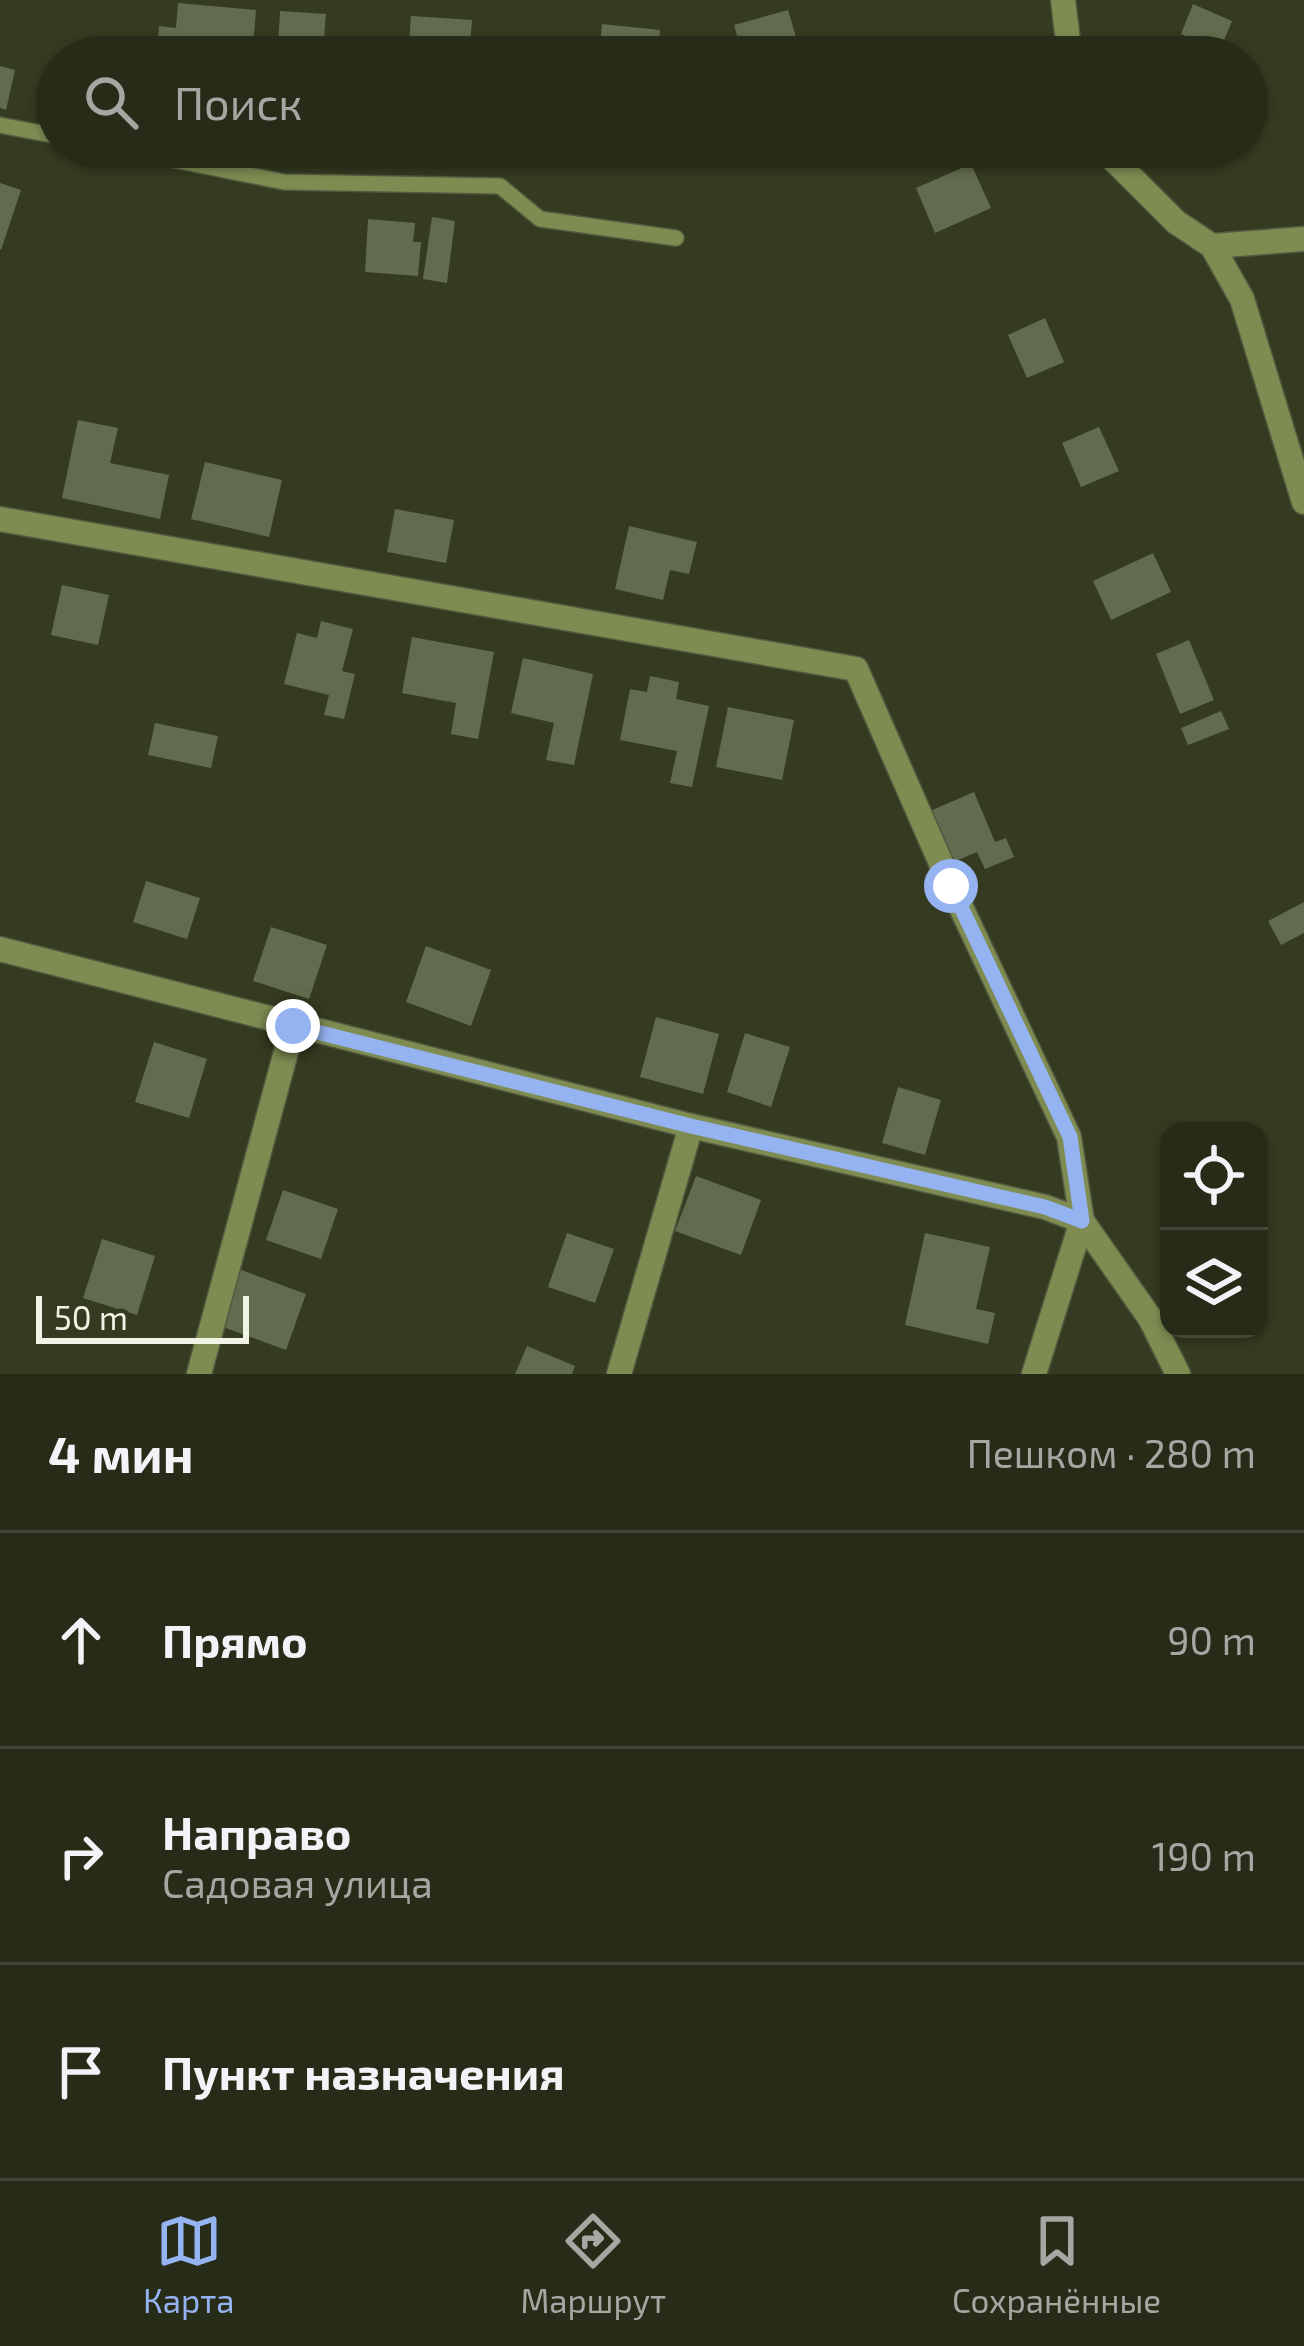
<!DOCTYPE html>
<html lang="ru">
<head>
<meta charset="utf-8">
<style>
  :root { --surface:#272c18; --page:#2f3421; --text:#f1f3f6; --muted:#a4a7a2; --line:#434837; --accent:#95b2f1 }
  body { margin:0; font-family:"Exo 2",sans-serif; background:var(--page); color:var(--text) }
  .controls { position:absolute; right:36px; bottom:36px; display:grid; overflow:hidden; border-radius:24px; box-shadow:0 3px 9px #0004 }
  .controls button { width:108px; height:108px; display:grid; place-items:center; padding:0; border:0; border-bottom:3px solid var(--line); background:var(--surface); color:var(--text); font:60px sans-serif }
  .scale { position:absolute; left:36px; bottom:30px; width:213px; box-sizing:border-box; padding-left:12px; border:6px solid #f0f4e4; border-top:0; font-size:33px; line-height:42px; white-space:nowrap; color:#f0f4e4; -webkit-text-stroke:9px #343b20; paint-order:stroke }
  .stop { position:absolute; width:36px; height:36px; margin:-27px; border:9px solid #95b2f1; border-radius:50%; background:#fff }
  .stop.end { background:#95b2f1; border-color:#fff; box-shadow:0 3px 12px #0008 }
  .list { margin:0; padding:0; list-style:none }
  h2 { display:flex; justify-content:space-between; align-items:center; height:156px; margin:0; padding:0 48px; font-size:51px }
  h2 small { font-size:39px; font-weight:400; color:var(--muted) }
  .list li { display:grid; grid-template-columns:78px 1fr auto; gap:36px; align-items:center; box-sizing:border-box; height:216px; padding:0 48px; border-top:3px solid var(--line) }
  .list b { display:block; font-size:45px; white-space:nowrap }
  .list p { margin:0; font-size:39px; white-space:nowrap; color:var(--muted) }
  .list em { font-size:39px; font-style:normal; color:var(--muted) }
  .icon { flex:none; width:66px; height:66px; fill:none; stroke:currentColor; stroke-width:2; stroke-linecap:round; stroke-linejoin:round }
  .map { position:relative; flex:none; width:1304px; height:1374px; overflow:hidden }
  .search { position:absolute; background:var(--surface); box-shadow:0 3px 9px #0004; left:36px; right:36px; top:36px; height:132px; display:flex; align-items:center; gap:30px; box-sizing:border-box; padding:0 42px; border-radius:66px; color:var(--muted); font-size:45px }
  .sheet { height:804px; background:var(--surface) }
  nav { display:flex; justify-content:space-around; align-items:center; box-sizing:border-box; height:168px; border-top:3px solid var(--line); background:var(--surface); font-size:33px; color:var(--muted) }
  nav a { display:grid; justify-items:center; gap:6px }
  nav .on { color:var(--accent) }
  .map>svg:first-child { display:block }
  .building { fill:#636b4e }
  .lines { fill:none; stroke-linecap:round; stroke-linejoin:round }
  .lane-casing { stroke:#52593f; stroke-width:18 }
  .street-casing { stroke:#52593f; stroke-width:27 }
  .lane { stroke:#7e8c52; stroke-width:15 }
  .street { stroke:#7e8c52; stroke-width:24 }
  .route { stroke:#95b2f1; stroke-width:15 }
</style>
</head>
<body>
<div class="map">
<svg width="1304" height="1374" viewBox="0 0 1304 1374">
  <rect width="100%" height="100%" fill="#343b20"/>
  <g class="building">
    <path d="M178,3L256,10L252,57L157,54L159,26L176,28Z"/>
    <path d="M1193,4L1232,21L1220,50L1181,34Z"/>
    <path d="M788,10L802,57H743L734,25Z"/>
    <path d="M280,11L326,14L323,50L278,46Z"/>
    <path d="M411,16L472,20L469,57H408Z"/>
    <path d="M602,24L660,30L658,57H599Z"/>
    <path d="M67,45L113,55V57H64Z"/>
    <path d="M0,66L15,70L6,110L0,108Z"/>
    <path d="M971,164L991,208L935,233L916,188Z"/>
    <path d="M0,183L21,190L1,250L0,249Z"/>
    <path d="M432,217L455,221L447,283L423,279Z"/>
    <path d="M368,219L415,223L413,242H421L418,276L365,272Z"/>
    <path d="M1045,318L1064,362L1027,378L1008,335Z"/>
    <path d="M78,420L118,428L110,463L169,475L160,519L62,498Z"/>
    <path d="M1099,427L1119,471L1081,487L1062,443Z"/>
    <path d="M205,462L282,480L269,537L191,519Z"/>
    <path d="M395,509L454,520L446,563L387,552Z"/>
    <path d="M629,526L697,542L689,574L670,570L663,600L615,589Z"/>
    <path d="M1153,553L1171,592L1111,620L1093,581Z"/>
    <path d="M62,585L109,595L98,645L51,635Z"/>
    <path d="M321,621L353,629L342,671L355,674L344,719L324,715L329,695L284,684L297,633L317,638Z"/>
    <path d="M412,637L494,652L478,739L451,734L456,703L402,693Z"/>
    <path d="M1189,640L1214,700L1180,714L1156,654Z"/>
    <path d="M523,658L593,674L574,765L546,760L554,723L511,713Z"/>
    <path d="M650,676L679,682L676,699L709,706L692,787L670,783L677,751L620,740L630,689L647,692Z"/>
    <path d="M728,707L794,720L782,780L716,767Z"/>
    <path d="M1221,711L1229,729L1188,745L1181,728Z"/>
    <path d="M155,723L218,736L211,768L148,755Z"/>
    <path d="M974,792L995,842L1006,838L1014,857L985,869L977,852L951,863L930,811Z"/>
    <path d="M146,881L200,898L187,939L133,922Z"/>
    <path d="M1304,902V933L1281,945L1268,921Z"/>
    <path d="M271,927L327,945L309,999L253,981Z"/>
    <path d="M426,946L491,970L471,1026L406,1002Z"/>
    <path d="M656,1017L719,1034L703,1094L640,1077Z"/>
    <path d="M745,1033L790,1047L771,1107L727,1092Z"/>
    <path d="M154,1042L207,1059L189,1118L135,1102Z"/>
    <path d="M898,1087L941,1100L925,1155L882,1143Z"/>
    <path d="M696,1176L761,1200L741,1255L675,1231Z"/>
    <path d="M283,1190L338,1209L321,1259L266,1240Z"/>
    <path d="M567,1233L614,1249L595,1303L548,1287Z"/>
    <path d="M925,1233L990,1247L976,1309L995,1313L988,1344L905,1325Z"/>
    <path d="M102,1239L155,1256L137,1315L83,1298Z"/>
    <path d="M241,1270L306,1294L286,1350L220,1326Z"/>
    <path d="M527,1346L575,1366L572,1374H515Z"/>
  </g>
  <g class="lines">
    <g class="lane-casing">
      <g id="lane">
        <path d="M0,125L57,136"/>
        <path d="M110,147L284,182L500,186L540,219L676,238"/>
      </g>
    </g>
    <g class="street-casing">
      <g id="street">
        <path d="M1063,0L1070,57"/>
        <path d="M1107,147L1113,159L1176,222L1212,246L1242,299L1304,502"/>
        <path d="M1212,246L1304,239"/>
        <path d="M0,519L856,669L951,886L1069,1137L1082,1221L1150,1318L1178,1374"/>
        <path d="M0,949L691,1126L1045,1207L1082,1221L1034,1374"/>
        <path d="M199,1374L293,1026"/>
        <path d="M619,1374L691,1126"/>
      </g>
    </g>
    <use href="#lane" class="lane"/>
    <use href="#street" class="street"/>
  </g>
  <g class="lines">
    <path class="route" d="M293,1026L691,1126L1045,1207L1082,1221L1070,1137L951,886"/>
  </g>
</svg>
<div class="controls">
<button><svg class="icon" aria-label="locate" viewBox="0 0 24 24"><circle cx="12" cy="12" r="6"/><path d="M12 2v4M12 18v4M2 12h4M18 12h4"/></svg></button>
<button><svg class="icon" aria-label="layers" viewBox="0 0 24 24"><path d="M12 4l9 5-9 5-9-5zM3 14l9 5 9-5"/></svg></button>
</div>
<div class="scale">50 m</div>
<div class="stop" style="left:951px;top:886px"></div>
<div class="stop end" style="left:293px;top:1026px"></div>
<div class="search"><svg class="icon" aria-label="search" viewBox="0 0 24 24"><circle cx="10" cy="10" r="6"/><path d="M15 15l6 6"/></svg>Поиск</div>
</div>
<section class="sheet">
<h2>4 мин<small>Пешком · 280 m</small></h2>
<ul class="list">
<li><svg class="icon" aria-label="ahead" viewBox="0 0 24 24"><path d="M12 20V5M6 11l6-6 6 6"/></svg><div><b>Прямо</b></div><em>90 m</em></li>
<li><svg class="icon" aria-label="right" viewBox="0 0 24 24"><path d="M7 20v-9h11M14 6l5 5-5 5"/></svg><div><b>Направо</b><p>Садовая улица</p></div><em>190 m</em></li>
<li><svg class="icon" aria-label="arrive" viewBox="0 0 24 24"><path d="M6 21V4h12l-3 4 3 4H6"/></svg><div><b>Пункт назначения</b></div></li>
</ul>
</section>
<nav>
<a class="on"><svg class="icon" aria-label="map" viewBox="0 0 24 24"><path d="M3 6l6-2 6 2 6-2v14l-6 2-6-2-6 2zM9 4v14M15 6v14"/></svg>Карта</a>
<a><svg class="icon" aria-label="directions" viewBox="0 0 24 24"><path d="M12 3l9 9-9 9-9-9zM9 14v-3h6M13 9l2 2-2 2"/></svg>Маршрут</a>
<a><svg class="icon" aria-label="saved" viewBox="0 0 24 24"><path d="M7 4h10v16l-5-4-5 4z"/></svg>Сохранённые</a>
</nav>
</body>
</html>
